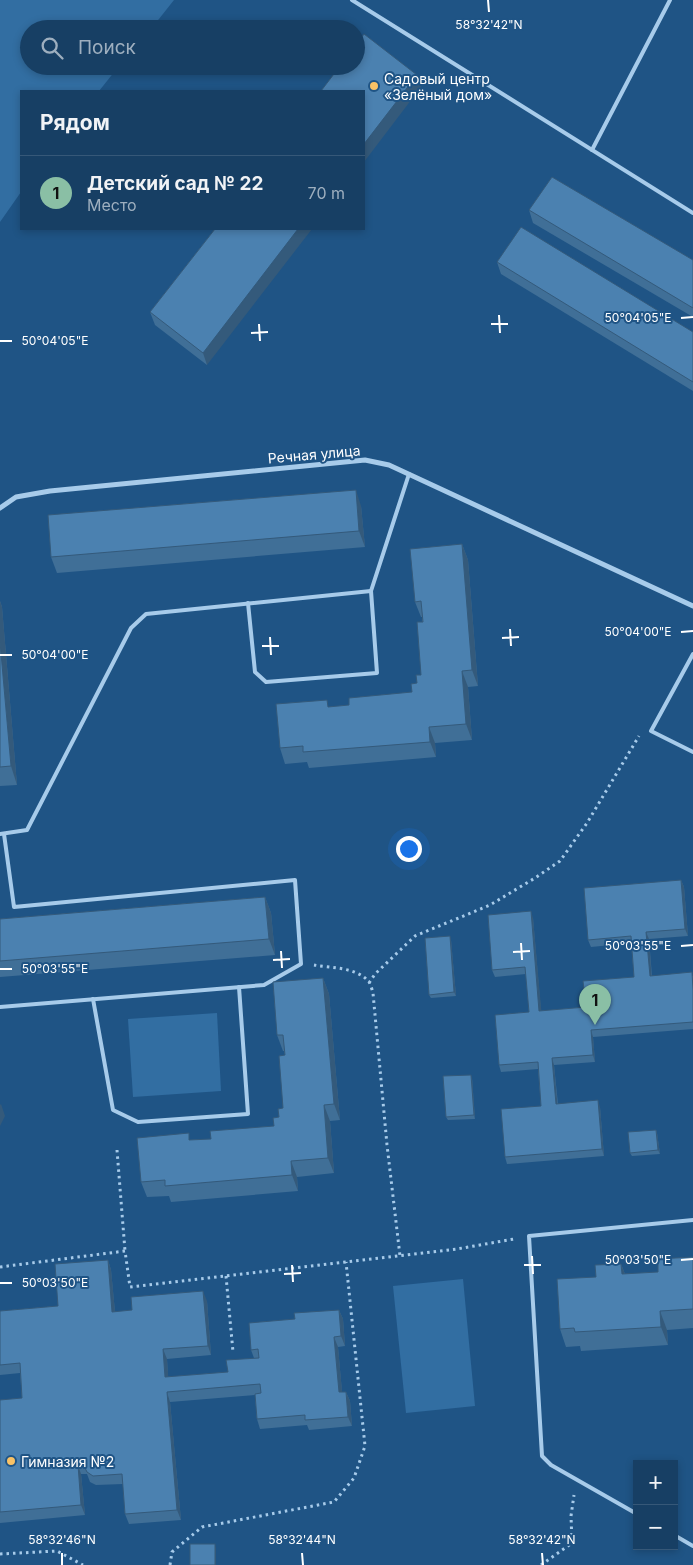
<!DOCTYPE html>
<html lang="ru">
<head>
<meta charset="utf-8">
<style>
  :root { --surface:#173f64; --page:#244a6d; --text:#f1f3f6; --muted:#9eafbf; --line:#365878; --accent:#8abfa5 }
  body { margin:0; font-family:Inter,sans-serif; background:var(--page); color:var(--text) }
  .controls { position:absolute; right:15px; bottom:15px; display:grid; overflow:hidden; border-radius:0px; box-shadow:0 2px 8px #0003 }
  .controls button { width:45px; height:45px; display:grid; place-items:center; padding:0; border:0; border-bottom:1px solid var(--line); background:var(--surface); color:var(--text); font:25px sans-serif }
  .you { position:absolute; left:408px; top:848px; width:18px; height:18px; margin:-12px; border:4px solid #fff; border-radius:50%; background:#1a73e8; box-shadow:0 0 0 8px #1a73e833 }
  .badge { display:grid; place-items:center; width:32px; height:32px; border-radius:50%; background:var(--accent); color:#111; font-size:16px; font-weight:700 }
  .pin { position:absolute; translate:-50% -41px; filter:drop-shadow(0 1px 2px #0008) }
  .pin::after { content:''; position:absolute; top:26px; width:18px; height:15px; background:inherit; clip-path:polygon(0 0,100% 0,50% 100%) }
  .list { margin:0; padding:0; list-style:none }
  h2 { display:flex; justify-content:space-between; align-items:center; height:65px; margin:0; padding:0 20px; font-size:21px }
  h2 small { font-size:16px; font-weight:400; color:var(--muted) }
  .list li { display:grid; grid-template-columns:32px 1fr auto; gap:15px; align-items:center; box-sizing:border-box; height:75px; padding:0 20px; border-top:1px solid var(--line) }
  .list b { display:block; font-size:19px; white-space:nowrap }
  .list p { margin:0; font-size:16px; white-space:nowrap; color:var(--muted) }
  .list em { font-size:16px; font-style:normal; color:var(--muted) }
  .icon { flex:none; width:28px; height:28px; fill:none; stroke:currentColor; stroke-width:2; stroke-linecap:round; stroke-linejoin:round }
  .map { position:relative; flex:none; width:693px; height:1565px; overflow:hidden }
  .search { position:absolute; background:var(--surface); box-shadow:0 2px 8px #0003; left:20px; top:20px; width:345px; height:55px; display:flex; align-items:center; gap:12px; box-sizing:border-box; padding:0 18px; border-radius:28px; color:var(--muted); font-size:19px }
  .panel { position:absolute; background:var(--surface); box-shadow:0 2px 8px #0003; left:20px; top:90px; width:345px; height:140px; border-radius:0px }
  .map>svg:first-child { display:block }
  .green { fill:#326ea2 }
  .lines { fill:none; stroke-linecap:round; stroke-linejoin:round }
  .path { stroke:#a7cbea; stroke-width:3; stroke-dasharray:2.5 4; stroke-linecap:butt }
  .service { stroke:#a7cbea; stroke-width:4 }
  .minor { stroke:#a7cbea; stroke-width:5 }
  .wall { fill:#406f97 }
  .shaded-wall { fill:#345a7b }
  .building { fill:#4b81b0; stroke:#345a7b }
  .ticks { fill:none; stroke:#fff; stroke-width:2 }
  .poi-dot { fill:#f9c266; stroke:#1f5485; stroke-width:2 }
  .labels { text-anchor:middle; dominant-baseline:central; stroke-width:4; stroke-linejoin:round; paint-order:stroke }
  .poi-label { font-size:14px; fill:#fff; stroke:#1f5485; text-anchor:start }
  .street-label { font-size:14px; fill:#fff; stroke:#1f5485 }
  .ticks-label { font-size:12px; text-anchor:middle; fill:#fff; stroke:#1f5485; stroke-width:4; stroke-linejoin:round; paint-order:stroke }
</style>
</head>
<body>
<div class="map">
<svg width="693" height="1565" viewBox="0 0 693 1565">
  <rect width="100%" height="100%" fill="#1f5485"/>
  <g class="green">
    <path d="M0,0H174L151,29H29V66H119L99,91H21V192L0,222Z"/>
    <path d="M217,1013L221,1091L133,1097L128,1019Z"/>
    <path d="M463,1279L475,1406L406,1413L393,1286Z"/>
  </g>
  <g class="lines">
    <g class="path">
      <path d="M314,965C331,968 357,967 369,982C371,985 372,990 373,993L387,1145L400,1256"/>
      <path d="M369,983L375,974L415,936L490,905L535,878L560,861L587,823L639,736"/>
      <path d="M117,1150L125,1251"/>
      <path d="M0,1267L125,1251L130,1287L457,1249L514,1239"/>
      <path d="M226,1276L233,1352"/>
      <path d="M0,1554L57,1551L83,1565"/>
      <path d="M170,1565L172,1552L202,1527L334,1502L354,1478L365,1446L346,1262"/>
      <path d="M541,1565L572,1543L571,1516L574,1495"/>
    </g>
    <g class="service">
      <path d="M352,0L693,213"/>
      <path d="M592,150L670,0"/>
      <path d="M248,603L255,672L266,682L377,673L371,591L409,474"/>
      <path d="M693,654L651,731L693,752"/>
      <path d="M0,834L27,830L131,628L146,614L371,591"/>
      <path d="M93,999L113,1110L138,1122L248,1114L239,987"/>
      <path d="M0,1007L264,985L301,964L295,880L14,907L4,834"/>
      <path d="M637,1514L551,1465L542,1456L529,1236L693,1220"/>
      <path d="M674,1535L693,1546"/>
    </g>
    <path class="minor" d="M0,508L16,497L50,491L365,460L389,465L693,606"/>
  </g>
  <g class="wall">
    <path d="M529,210L693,260V317L533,223Z"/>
    <path d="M215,229L207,365L155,325L150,312Z"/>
    <path d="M497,262L693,332V391L501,274Z"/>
    <path d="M361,506L365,547L57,573L51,557Z"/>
    <path d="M462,544L468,560L478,686L468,687L472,740L435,743L436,757L309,768L307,762L285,764L280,748L330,707L349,705L412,692L421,675L422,617H421L415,602Z"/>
    <path d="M0,601L2,607L17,785L0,786Z"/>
    <path d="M681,880L684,887L688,936L649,939L652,976H693V1029L593,1037L595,1062L554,1065L558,1104L600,1107L604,1156L507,1164L505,1157L541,1106L538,1069L501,1072L499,1065L529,1012L526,974L495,977L492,970L533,918L541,1011L586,1007L634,977L631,943L591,947L588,940Z"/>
    <path d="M265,897L271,913L275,955L0,977V919Z"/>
    <path d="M451,940L456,996L431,998L429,995Z"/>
    <path d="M323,978L329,994L340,1120L330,1121L334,1173L297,1177L298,1191L171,1202L169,1196L147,1197L141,1182L191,1140L211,1139L274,1126L283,1108L285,1055L284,1051H283L277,1035Z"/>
    <path d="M472,1078L475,1119L448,1120L446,1117Z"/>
    <path d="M656,1130L657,1133L660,1154L632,1156L630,1153Z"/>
    <path d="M693,1257V1328L667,1330L668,1345L581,1351L580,1346L566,1347L560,1329L596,1277L621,1264L625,1274L658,1272Z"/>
    <path d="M108,1260L111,1270L115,1312L207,1301L211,1355L167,1359L168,1377L228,1372L254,1358L251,1350L295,1319L339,1310L343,1319L345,1346L338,1347L342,1392H346L350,1401L352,1426L309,1430L307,1425L260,1429L257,1419L255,1395L170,1402L181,1520L129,1524L125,1514L123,1484L96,1485L90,1482L87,1474H81L85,1515L0,1523V1400L22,1398L20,1373L0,1375V1311L58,1306Z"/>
  </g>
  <g class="shaded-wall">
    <path d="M417,75L421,87L364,162V144Z"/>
    <path d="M298,229H312L207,365L203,353Z"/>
    <path d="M356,490L361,506L365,547L359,531Z"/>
    <path d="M462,544L468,560L478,686L472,670Z"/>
    <path d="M0,601L2,607L17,785L11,766L0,642Z"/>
    <path d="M462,671L468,687L472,740L466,724Z"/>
    <path d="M429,727L435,743L436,757L430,742Z"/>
    <path d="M681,880L684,887L688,936L685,929Z"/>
    <path d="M265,897L271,913L275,955L269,939Z"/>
    <path d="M531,911L533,918L542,1018L539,1011Z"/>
    <path d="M646,932L649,939L652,983L650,976Z"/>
    <path d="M450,936L451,940L456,996L454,992Z"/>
    <path d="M323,978L329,994L340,1120L334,1104Z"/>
    <path d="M591,1030L593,1037L595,1062L593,1055Z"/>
    <path d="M552,1058L554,1065L558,1111L556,1104Z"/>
    <path d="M471,1075L472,1078L475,1119L474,1115Z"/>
    <path d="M598,1100L600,1107L604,1156L602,1149Z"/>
    <path d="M1,1104L5,1116L0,1126V1105Z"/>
    <path d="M324,1105L330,1121L334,1173L328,1158Z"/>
    <path d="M656,1130L657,1133L660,1154L658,1150Z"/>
    <path d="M291,1161L297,1177L298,1191L292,1175Z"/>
    <path d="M108,1260L111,1270L116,1322L112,1312Z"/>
    <path d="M621,1264L628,1282L622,1274Z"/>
    <path d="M203,1291L207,1301L211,1355L208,1346Z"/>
    <path d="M339,1310L343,1319L345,1346L341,1336Z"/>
    <path d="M660,1311L667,1330L668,1345L661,1327Z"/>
    <path d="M334,1337L338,1347L343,1402L339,1392Z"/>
    <path d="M163,1349L167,1359L169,1387L165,1377Z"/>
    <path d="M167,1392L170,1402L181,1520L177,1510Z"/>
    <path d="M346,1392L350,1401L352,1426L348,1417Z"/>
    <path d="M78,1465L81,1474L85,1515L81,1505Z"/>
    <path d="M215,1544L216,1548V1565H215Z"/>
  </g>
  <g class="building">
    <path d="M364,34L417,75L364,144V91H321L340,66H356V45Z"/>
    <path d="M552,177L693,260V308L529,210Z"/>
    <path d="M521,227L693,332V382L497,262Z"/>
    <path d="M215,229H298L203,353L150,312Z"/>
    <path d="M356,490L359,531L51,557L48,515Z"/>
    <path d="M462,544L472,670L462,671L466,724L429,727L430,742L303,752V746L280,748L276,704L327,700L328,707L349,705V698L412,692L411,684L417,683L416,675H421L417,622H423L421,601L415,602L410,549Z"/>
    <path d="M0,642L11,766L0,767Z"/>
    <path d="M681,880L685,929L646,932L650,976L692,972L693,990V1022L591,1030L593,1055L552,1058L556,1104L598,1100L602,1149L505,1157L501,1109L541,1106L538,1062L499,1065L495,1015L529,1012L525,967L492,970L488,915L531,911L539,1011L586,1007L583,981L634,977L631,936L588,940L584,888Z"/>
    <path d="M265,897L269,939L0,961V919Z"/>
    <path d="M450,936L454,992L429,995L425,938Z"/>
    <path d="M323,978L334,1104L324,1105L328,1158L291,1161L292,1175L165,1186V1180L141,1182L137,1138L189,1133V1140L211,1139L210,1131L274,1126L273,1118L279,1117L278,1109L283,1108L279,1056L285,1055L283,1035H277L273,982Z"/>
    <path d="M471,1075L474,1115L446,1117L443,1076Z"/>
    <path d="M656,1130L658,1150L630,1153L628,1132Z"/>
    <path d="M693,1257V1309L660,1311L661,1327L575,1332L574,1328L560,1329L557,1279L596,1277L595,1265L621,1264L622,1274L658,1272V1259Z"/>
    <path d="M108,1260L112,1312L132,1310L131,1297L203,1291L208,1346L163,1349L165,1377L228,1372L226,1360L259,1358L258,1349L251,1350L249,1323L295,1319L294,1313L339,1310L341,1336L334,1337L339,1392H346L348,1417L305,1420V1415L257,1419L255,1394L261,1393L260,1384L167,1392L177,1510L125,1514L122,1474L93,1476L87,1472L83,1464L78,1465L81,1505L0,1512V1400L22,1398L20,1363L0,1365V1311L58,1306L55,1264Z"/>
    <rect x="190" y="1544" width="25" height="21"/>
  </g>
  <path class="ticks" d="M488,0L489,12M499,315L500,333M681,318L693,317M259,324L260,341M491,324H508M251,333L268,332M0,341H12M510,629L511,646M681,632L693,631M270,637L271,655M502,638L519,637M262,646H279M0,655H12M521,943L522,960M681,946L693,945M281,951L282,968M513,952L530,951M273,960L290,959M0,969H12M532,1256L533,1274M681,1260L693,1259M292,1265L293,1282M524,1265H541M284,1274L301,1273M0,1283H12M62,1553V1565M302,1553L303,1565M542,1553L543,1565"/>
  <g class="poi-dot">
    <circle cx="374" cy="86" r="5"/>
    <circle cx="11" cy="1461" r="5"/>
  </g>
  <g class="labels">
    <g class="poi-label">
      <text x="384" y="78">Садовый центр<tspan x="384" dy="16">«Зелёный дом»</tspan></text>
      <text x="21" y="1461">Гимназия №2</text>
    </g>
    <g class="street-label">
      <text transform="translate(314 454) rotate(-5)">Речная улица</text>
    </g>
  </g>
  <g class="ticks-label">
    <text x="489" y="29">58°32'42"N</text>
    <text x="638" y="322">50°04'05"E</text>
    <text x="55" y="345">50°04'05"E</text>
    <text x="638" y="636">50°04'00"E</text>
    <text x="55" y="659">50°04'00"E</text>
    <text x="638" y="950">50°03'55"E</text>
    <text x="55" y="973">50°03'55"E</text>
    <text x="638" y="1264">50°03'50"E</text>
    <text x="55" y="1287">50°03'50"E</text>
    <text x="62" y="1544">58°32'46"N</text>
    <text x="302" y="1544">58°32'44"N</text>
    <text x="542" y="1544">58°32'42"N</text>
  </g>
</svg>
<div class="controls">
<button>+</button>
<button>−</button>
</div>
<div class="you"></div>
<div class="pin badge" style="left:595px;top:1025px">1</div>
<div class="search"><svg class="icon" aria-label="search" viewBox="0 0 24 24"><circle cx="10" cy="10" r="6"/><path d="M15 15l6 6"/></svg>Поиск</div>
<section class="panel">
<h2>Рядом<small></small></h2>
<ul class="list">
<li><span class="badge">1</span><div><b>Детский сад № 22</b><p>Место</p></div><em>70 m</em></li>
</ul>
</section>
</div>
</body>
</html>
